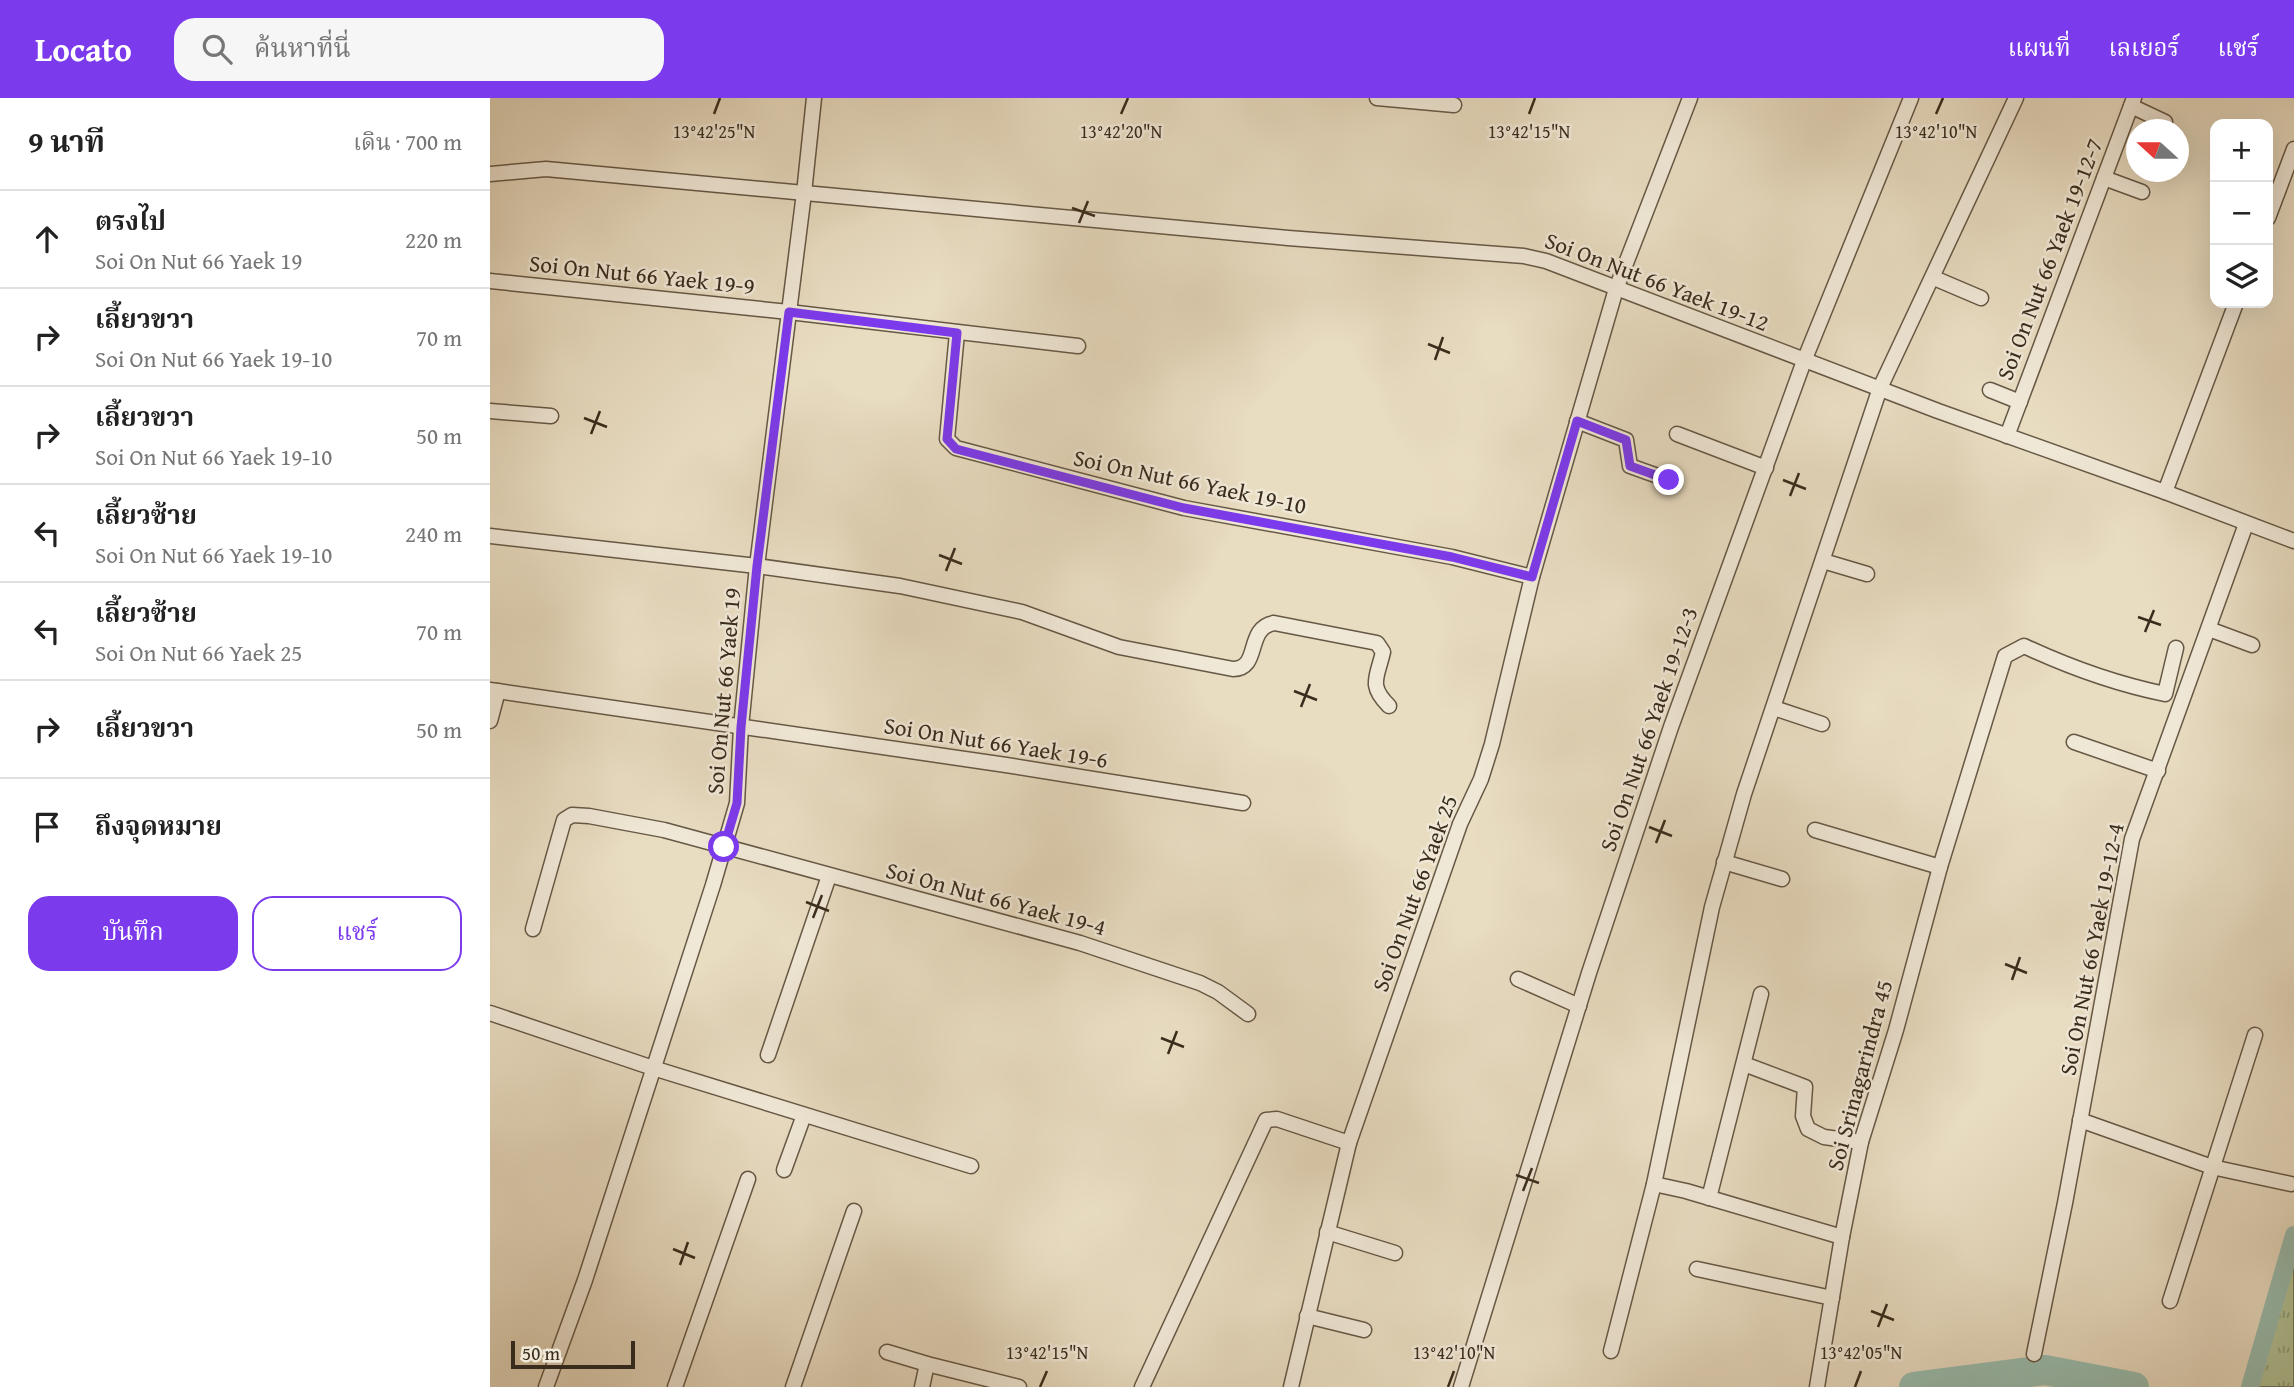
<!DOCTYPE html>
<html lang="th">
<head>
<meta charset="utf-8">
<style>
  :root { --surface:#fff; --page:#f6f6f6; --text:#222; --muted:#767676; --line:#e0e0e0; --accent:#7c3aed }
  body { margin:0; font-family:"Gentium Book Plus","Noto Serif Thai",serif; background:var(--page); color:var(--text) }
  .controls { position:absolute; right:21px; top:21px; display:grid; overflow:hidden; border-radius:14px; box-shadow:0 7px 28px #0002 }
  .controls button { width:63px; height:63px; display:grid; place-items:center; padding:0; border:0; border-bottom:2px solid var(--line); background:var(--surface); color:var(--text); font:35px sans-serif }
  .compass { position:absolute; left:1636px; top:21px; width:63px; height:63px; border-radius:50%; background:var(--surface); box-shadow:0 7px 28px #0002; rotate:291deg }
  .scale { position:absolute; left:21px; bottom:18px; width:124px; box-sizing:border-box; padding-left:7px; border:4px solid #3a2c1c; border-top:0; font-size:19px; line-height:24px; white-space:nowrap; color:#3a2c1c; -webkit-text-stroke:5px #f0e8d7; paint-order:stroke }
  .stop { position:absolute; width:21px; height:21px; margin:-16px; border:5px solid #7c3aed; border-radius:50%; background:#fff }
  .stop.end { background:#7c3aed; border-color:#fff; box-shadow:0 2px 7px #0008 }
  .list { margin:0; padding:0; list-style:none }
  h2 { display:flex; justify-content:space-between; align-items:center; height:91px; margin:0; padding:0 28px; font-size:30px }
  h2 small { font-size:23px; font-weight:400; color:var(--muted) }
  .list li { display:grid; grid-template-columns:46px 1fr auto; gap:21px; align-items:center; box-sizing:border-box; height:98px; padding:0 28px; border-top:2px solid var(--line) }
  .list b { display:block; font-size:26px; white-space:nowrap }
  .list p { margin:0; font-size:23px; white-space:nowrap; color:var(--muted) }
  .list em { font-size:23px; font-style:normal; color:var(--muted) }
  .actions { display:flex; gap:14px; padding:21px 28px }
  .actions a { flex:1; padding:16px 0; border:2px solid var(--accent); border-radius:21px; text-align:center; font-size:24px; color:var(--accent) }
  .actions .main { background:var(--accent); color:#fff }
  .icon { flex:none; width:38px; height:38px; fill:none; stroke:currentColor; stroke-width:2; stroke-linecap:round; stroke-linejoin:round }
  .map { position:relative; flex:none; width:1804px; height:1289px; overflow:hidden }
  header { display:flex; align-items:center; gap:42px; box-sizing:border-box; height:98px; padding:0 35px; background:var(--accent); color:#fff }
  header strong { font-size:33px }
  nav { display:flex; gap:38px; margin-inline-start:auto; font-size:24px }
  .search { width:490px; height:63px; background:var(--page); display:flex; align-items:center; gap:18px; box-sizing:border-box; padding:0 24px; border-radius:21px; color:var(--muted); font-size:26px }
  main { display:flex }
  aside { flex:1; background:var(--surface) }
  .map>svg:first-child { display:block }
  .park { fill:url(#park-tufts); stroke:#75775a; stroke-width:2 }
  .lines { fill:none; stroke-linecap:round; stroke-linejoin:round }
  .canal { stroke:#98bcae; stroke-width:18 }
  .river { stroke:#98bcae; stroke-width:30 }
  .street-casing { stroke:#665845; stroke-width:17 }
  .street { stroke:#f0e8d7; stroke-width:14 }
  .route { stroke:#7c3aed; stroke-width:9 }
  .ticks { fill:none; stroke:#3a2c1c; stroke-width:2.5 }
  .labels { text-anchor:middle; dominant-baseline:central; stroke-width:5; stroke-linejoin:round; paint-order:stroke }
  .street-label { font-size:23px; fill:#3a2c1c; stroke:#f0e8d7 }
  .ticks-label { font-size:18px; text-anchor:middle; fill:#3a2c1c; stroke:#f0e8d7; stroke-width:5; stroke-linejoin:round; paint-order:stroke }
</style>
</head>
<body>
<header>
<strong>Locato</strong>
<div class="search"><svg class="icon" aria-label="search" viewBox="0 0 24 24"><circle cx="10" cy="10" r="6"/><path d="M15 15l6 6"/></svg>ค้นหาที่นี่</div>
<nav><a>แผนที่</a><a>เลเยอร์</a><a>แชร์</a></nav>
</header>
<main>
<aside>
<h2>9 นาที<small>เดิน · 700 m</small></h2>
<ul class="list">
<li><svg class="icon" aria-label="ahead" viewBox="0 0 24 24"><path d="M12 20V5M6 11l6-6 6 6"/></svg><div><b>ตรงไป</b><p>Soi On Nut 66 Yaek 19</p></div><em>220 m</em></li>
<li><svg class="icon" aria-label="right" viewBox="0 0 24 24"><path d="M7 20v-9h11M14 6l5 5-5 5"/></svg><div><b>เลี้ยวขวา</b><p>Soi On Nut 66 Yaek 19-10</p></div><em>70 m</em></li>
<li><svg class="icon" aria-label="right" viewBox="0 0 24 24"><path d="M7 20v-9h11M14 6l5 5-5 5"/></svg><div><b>เลี้ยวขวา</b><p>Soi On Nut 66 Yaek 19-10</p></div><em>50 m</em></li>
<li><svg class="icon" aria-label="left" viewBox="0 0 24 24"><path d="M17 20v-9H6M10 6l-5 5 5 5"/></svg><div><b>เลี้ยวซ้าย</b><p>Soi On Nut 66 Yaek 19-10</p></div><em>240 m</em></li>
<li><svg class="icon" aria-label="left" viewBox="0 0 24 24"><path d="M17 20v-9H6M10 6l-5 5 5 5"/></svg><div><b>เลี้ยวซ้าย</b><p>Soi On Nut 66 Yaek 25</p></div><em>70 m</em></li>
<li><svg class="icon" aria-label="right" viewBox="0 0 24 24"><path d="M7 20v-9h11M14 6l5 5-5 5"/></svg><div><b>เลี้ยวขวา</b></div><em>50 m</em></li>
<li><svg class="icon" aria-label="arrive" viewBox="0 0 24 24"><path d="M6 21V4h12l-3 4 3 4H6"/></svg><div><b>ถึงจุดหมาย</b></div></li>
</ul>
<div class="actions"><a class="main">บันทึก</a><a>แชร์</a></div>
</aside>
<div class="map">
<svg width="1804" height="1289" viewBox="0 0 1804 1289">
  <defs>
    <pattern id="park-tufts" width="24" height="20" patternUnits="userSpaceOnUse" patternTransform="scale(1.75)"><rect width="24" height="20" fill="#b0c297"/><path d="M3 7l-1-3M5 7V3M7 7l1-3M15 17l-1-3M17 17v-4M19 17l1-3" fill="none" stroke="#909e7a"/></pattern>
  </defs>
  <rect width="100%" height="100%" fill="#e8dcc1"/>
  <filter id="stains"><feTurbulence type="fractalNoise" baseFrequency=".00286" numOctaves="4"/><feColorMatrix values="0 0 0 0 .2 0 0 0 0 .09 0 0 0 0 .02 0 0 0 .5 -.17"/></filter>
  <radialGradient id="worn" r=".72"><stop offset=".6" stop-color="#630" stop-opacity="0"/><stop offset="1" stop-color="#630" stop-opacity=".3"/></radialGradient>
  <path class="park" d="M1804,1137V1289H1760Z"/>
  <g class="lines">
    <path class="canal" d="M1760,1289L1804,1137"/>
    <path class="river" d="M1424,1289L1555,1272L1644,1289"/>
    <g class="street-casing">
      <g id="street">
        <path d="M887,0L964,7"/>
        <path d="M1641,8L1675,24"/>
        <path d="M0,76L56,71L798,140L1034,158L1056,163L1448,313L1675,394L1804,443"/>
        <path d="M1614,80L1652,94"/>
        <path d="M1778,120L1804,51"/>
        <path d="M1444,180L1491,200"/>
        <path d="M0,183L299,214L588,248"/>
        <path d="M467,235L457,341L466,350L694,410L962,459L1042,479"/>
        <path d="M1500,292L1530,304"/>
        <path d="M0,313L61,318"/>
        <path d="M1087,323L1136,342L1140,368L1179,382"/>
        <path d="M1187,336L1276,370"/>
        <path d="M1517,338L1644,0"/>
        <path d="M1675,394L1746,205"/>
        <path d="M0,438L267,468L410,488L532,514L629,549L743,571C771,571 755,530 784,525L887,545L893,554C887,580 878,587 899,608"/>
        <path d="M1333,463L1377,476"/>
        <path d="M1719,531L1762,547"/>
        <path d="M0,592L516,667L753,705"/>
        <path d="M1284,610L1332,626"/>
        <path d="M0,623L8,593"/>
        <path d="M1584,644L1668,673"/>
        <path d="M1325,732L1450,769"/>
        <path d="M1234,764L1292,781"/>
        <path d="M43,831L74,722L82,717L99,718L174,732L590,845L710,885L728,894L758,916"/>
        <path d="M1028,881L1089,908"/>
        <path d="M0,915L163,970L481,1068"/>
        <path d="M278,957L339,778"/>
        <path d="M1254,966L1315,989L1313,1018L1318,1031L1334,1039L1371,1044"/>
        <path d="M1590,1022L1722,1069L1801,1086"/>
        <path d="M294,1072L314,1017"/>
        <path d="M1164,1086L1196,1093L1352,1139"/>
        <path d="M1219,1100L1271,896"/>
        <path d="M837,1134L905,1155"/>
        <path d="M1207,1171L1342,1200"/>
        <path d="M1680,1203L1765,937"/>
        <path d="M817,1218L874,1232"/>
        <path d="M1121,1253L1164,1086L1222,809L1254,696L1390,290L1526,0"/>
        <path d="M397,1254L437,1266L529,1289"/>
        <path d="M1544,1256L1575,1105L1642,741L1756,426"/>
        <path d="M56,1289L95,1182L223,787L247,705L251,629L267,468L314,95L324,0"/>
        <path d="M185,1289L258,1081"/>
        <path d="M303,1289L364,1113"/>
        <path d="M432,1289L437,1266"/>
        <path d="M652,1289L776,1022L787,1021L859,1045L970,726L991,681L1002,646L1042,479L1126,191L1200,0"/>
        <path d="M801,1289L859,1045"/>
        <path d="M971,1289L1099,875L1181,629L1314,263L1421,0"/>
        <path d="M1327,1289L1352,1139L1371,1044L1406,932L1450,769L1515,558L1534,548C1579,569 1626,586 1675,596L1686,550"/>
      </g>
    </g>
    <use href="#street" class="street"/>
  </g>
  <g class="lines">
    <path class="route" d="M234,749L247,705L251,629L267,468L299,214L467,235L457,341L466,351L694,410L962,459L1042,479L1087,323L1136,342L1140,368L1179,382"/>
  </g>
  <path class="ticks" d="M224,16L230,0M631,16L638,0M1039,16L1045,0M1446,16L1453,0M582,110L605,118M589,125L598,103M938,246L960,255M945,262L953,239M94,320L117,329M101,336L110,313M1293,382L1316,391M1300,398L1309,375M449,457L472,466M456,473L465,450M1648,519L1671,527M1655,534L1664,512M804,593L827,602M811,609L820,586M1159,729L1182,738M1166,745L1175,722M316,804L339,813M323,820L332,797M1515,866L1537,875M1522,882L1530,859M671,940L694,949M678,956L687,933M1026,1077L1049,1085M1033,1093L1042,1070M183,1151L205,1160M190,1167L198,1144M1381,1213L1404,1222M1388,1229L1397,1206M550,1289L557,1273M958,1289L964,1273M1365,1289L1371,1273"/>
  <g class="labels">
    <g class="street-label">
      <text transform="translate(1559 161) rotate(-69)">Soi On Nut 66 Yaek 19-12-7</text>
      <text transform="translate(152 176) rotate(6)">Soi On Nut 66 Yaek 19-9</text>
      <text transform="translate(1167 183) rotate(21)">Soi On Nut 66 Yaek 19-12</text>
      <text transform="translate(700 383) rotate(12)">Soi On Nut 66 Yaek 19-10</text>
      <text transform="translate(233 593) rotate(-85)">Soi On Nut 66 Yaek 19</text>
      <text transform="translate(1158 631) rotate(-71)">Soi On Nut 66 Yaek 19-12-3</text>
      <text transform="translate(506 644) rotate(9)">Soi On Nut 66 Yaek 19-6</text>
      <text transform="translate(924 795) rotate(-70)">Soi On Nut 66 Yaek 25</text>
      <text transform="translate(506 800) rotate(15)">Soi On Nut 66 Yaek 19-4</text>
      <text transform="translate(1601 851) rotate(-79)">Soi On Nut 66 Yaek 19-12-4</text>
      <text transform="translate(1369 977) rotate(-75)">Soi Srinagarindra 45</text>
    </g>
  </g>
  <g class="ticks-label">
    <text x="224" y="40">13°42'25"N</text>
    <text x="631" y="40">13°42'20"N</text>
    <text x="1039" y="40">13°42'15"N</text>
    <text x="1446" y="40">13°42'10"N</text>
    <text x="557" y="1261">13°42'15"N</text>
    <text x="964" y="1261">13°42'10"N</text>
    <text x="1371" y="1261">13°42'05"N</text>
  </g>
  <rect width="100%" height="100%" filter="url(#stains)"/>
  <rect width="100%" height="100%" fill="url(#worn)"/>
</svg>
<div class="controls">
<button>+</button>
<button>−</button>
<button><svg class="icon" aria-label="layers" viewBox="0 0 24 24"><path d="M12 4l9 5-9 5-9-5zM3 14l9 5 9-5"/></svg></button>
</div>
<svg class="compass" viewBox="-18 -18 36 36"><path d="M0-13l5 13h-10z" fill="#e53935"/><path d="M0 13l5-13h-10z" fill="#767676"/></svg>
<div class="scale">50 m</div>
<div class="stop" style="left:234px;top:749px"></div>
<div class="stop end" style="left:1179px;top:382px"></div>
</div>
</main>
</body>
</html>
